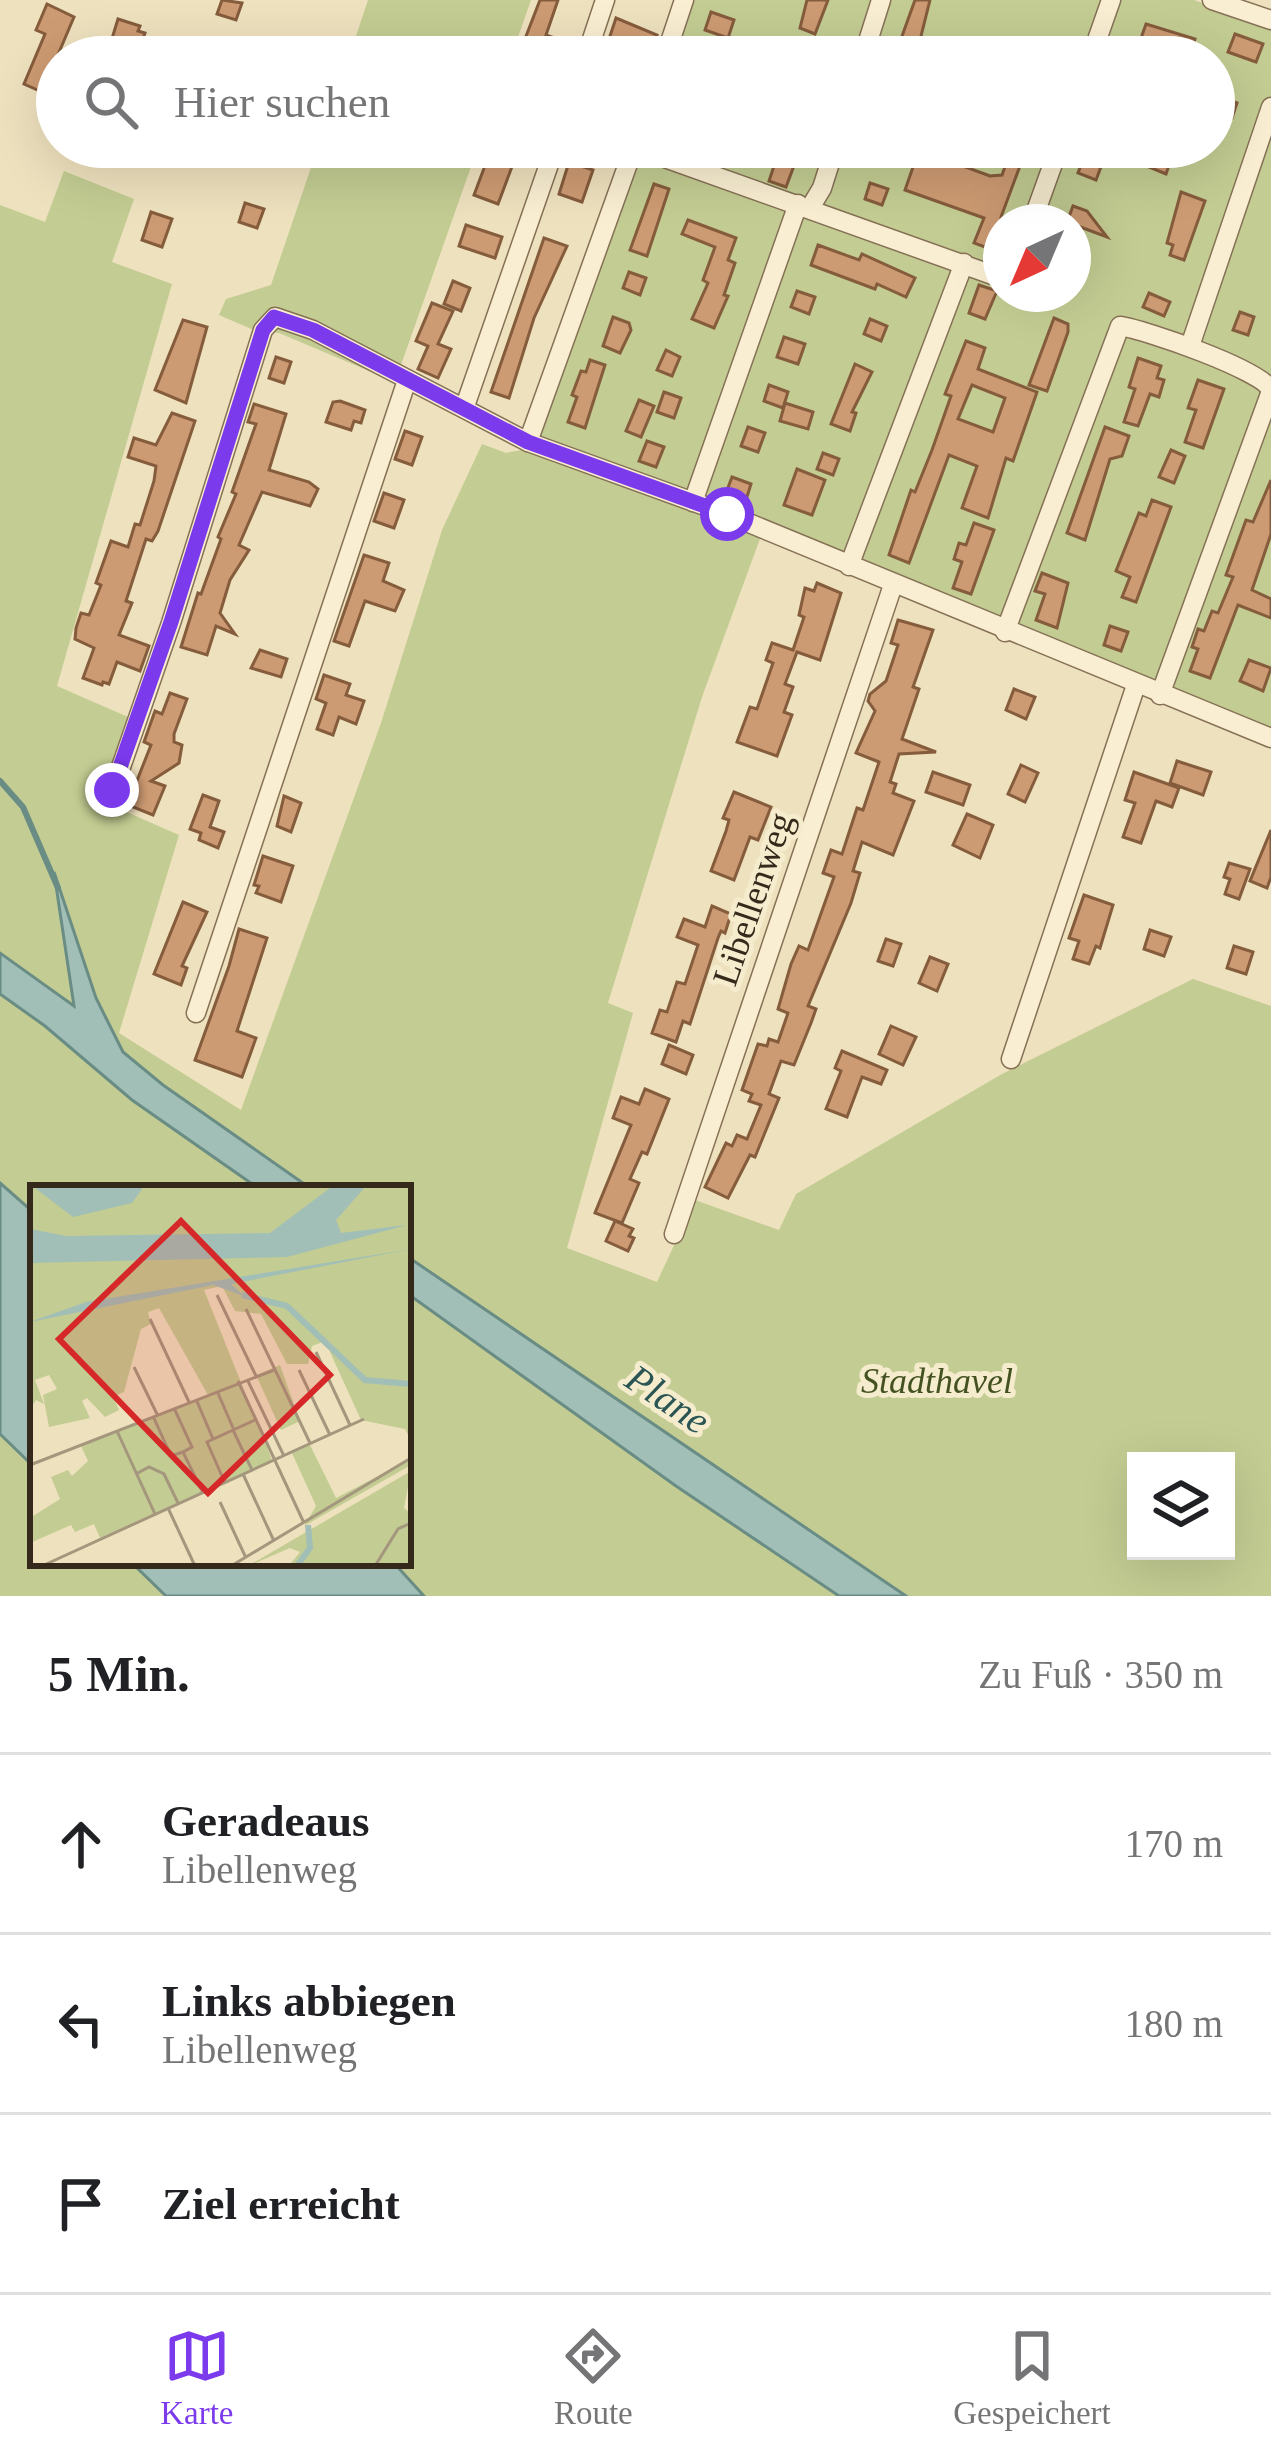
<!DOCTYPE html>
<html lang="de">
<head>
<meta charset="utf-8">
<style>
  :root { --surface:#fff; --page:#f2f2f2; --text:#202124; --muted:#757577; --line:#e0e0e0; --accent:#7c3aed }
  body { margin:0; font-family:Georgia,serif; background:var(--page); color:var(--text) }
  .controls { position:absolute; right:36px; bottom:36px; display:grid; overflow:hidden; border-radius:0px; box-shadow:0 12px 48px #0002 }
  .controls button { width:108px; height:108px; display:grid; place-items:center; padding:0; border:0; border-bottom:3px solid var(--line); background:var(--surface); color:var(--text); font:60px sans-serif }
  .compass { position:absolute; left:983px; top:204px; width:108px; height:108px; border-radius:50%; background:var(--surface); box-shadow:0 12px 48px #0002; rotate:224deg }
  .stop { position:absolute; width:36px; height:36px; margin:-27px; border:9px solid #7c3aed; border-radius:50%; background:#fff }
  .stop.end { background:#7c3aed; border-color:#fff; box-shadow:0 3px 12px #0008 }
  .list { margin:0; padding:0; list-style:none }
  h2 { display:flex; justify-content:space-between; align-items:center; height:156px; margin:0; padding:0 48px; font-size:51px }
  h2 small { font-size:39px; font-weight:400; color:var(--muted) }
  .list li { display:grid; grid-template-columns:78px 1fr auto; gap:36px; align-items:center; box-sizing:border-box; height:180px; padding:0 48px; border-top:3px solid var(--line) }
  .list b { display:block; font-size:45px; white-space:nowrap }
  .list p { margin:0; font-size:39px; white-space:nowrap; color:var(--muted) }
  .list em { font-size:39px; font-style:normal; color:var(--muted) }
  .icon { flex:none; width:66px; height:66px; fill:none; stroke:currentColor; stroke-width:2; stroke-linecap:round; stroke-linejoin:round }
  .map { position:relative; flex:none; width:1271px; height:1596px; overflow:hidden }
  .search { position:absolute; background:var(--surface); box-shadow:0 12px 48px #0002; left:36px; right:36px; top:36px; height:132px; display:flex; align-items:center; gap:30px; box-sizing:border-box; padding:0 42px; border-radius:66px; color:var(--muted); font-size:45px }
  .sheet { height:696px; background:var(--surface) }
  nav { display:flex; justify-content:space-around; align-items:center; box-sizing:border-box; height:168px; border-top:3px solid var(--line); background:var(--surface); font-size:33px; color:var(--muted) }
  nav a { display:grid; justify-items:center; gap:6px }
  nav .on { color:var(--accent) }
  .map>svg:first-child { display:block }
  .green { fill:#c3cc92; fill-rule:evenodd }
  .water { fill:#a1bfb7; stroke:#698d85; stroke-width:3 }
  .lines { fill:none; stroke-linecap:round; stroke-linejoin:round }
  .stream { stroke:#698d85; stroke-width:6 }
  .building { fill:#cd9b73; stroke:#855c3c; stroke-width:3; fill-rule:evenodd }
  .minor-casing { stroke:#867156; stroke-width:21 }
  .minor { stroke:#f9eed1; stroke-width:18 }
  .route { stroke:#7c3aed; stroke-width:15 }
  .labels { text-anchor:middle; dominant-baseline:central; stroke-width:10; stroke-linejoin:round; paint-order:stroke }
  .street-label { font-size:36px; fill:#35291b; stroke:#f5ebcd }
  .park-label { font-size:36px; font-style:italic; fill:#445222; stroke:#f5ebcd }
  .water-label { font-size:39px; font-style:italic; fill:#2a5554; stroke:#f5ebcd }
  .inset-river { fill:none; stroke:#a1bfb7; stroke-width:6 }
  .inset-road { fill:none; stroke:#a4977d; stroke-width:3 }
  .view { fill:#d62828; fill-opacity:0.15; stroke:#d62828; stroke-width:6 }
  .inset-edge { fill:none; stroke:#35291b; stroke-width:6 }
</style>
</head>
<body>
<div class="map">
<svg width="1271" height="1596" viewBox="0 0 1271 1596">
  <rect width="100%" height="100%" fill="#eee1be"/>
  <g class="green">
    <path d="M368,0H531L511,57H349Z"/>
    <path d="M691,0H1194L1271,28V731L537,436L638,147H1214V57H670ZM1001,222H1073V294H1001Z"/>
    <path d="M318,147H478L395,382L279,333L256,331L219,315L226,299L271,285Z"/>
    <path d="M64,171L134,199L112,262L172,284L57,686L128,717L99,800L179,835L119,1033L241,1110L381,723L442,530L482,444L506,453L527,449L761,536L702,697L608,1003L633,1013L567,1248L657,1282L695,1200L779,1230L796,1194L1002,1074L1193,979L1271,1006V1596H0V205L45,222ZM33,1188H408V1563H33ZM1136,1461H1226V1551H1136Z"/>
  </g>
  <g class="water">
    <path d="M54,872L96,998L123,1052L163,1085L310,1188H258L132,1100L45,1026L0,994V953L74,1006Z"/>
    <path d="M0,1183L33,1212V1466L0,1434Z"/>
    <path d="M408,1257L906,1596H839L676,1486L408,1294Z"/>
    <path d="M132,1563H394L424,1596H166Z"/>
  </g>
  <g class="lines">
    <path class="stream" d="M0,781L23,807L58,888"/>
  </g>
  <g class="building">
    <path d="M222,0L242,3L236,20L217,14Z"/>
    <path d="M540,0H558L546,35L571,44L566,57H518Z"/>
    <path d="M807,0H828L815,34L800,28Z"/>
    <path d="M915,0H930L916,56L897,50Z"/>
    <path d="M47,4L74,17L57,57V77L49,95L24,84L45,34L36,30Z"/>
    <path d="M711,12L734,20L728,38L705,30Z"/>
    <path d="M616,18L657,35L648,57H603Z"/>
    <path d="M118,19L140,26L138,31L145,33L137,55L110,45Z"/>
    <path d="M1146,24L1195,39L1190,55L1140,41Z"/>
    <path d="M1235,34L1263,44L1256,62L1228,52Z"/>
    <path d="M1214,94L1237,103L1232,118L1214,111Z"/>
    <path d="M920,147H945L941,158L990,176L1002,175L1012,147H1027L1001,217V253L974,243L984,218L905,190Z"/>
    <path d="M1145,147L1172,157L1166,174L1139,163Z"/>
    <path d="M489,155L513,164L498,204L474,195Z"/>
    <path d="M777,157L795,163L786,187L769,181Z"/>
    <path d="M1084,157L1102,164L1096,180L1078,173Z"/>
    <path d="M569,162L593,170L582,202L559,194Z"/>
    <path d="M870,183L888,189L882,205L865,199Z"/>
    <path d="M654,184L669,189L647,256L630,250Z"/>
    <path d="M1181,192L1205,201L1184,260L1170,255L1173,245L1167,243Z"/>
    <path d="M245,203L264,209L257,228L239,222Z"/>
    <path d="M1073,206L1087,211L1107,237L1067,222Z"/>
    <path d="M151,212L172,219L162,247L142,240Z"/>
    <path d="M688,220L736,238L728,260L735,263L724,295L728,296L714,328L692,319L708,283L703,280L715,247L682,234Z"/>
    <path d="M466,225L502,237L495,258L459,246Z"/>
    <path d="M544,238L567,246L534,318L509,398L491,392Z"/>
    <path d="M818,245L859,260L862,254L915,278L906,297L877,284L875,289L811,265Z"/>
    <path d="M629,272L646,278L640,295L623,288Z"/>
    <path d="M453,281L470,288L461,311L444,304Z"/>
    <path d="M979,285L997,291L985,319L969,313Z"/>
    <path d="M797,291L815,297L809,314L791,307Z"/>
    <path d="M1149,293L1170,302L1164,316L1143,307Z"/>
    <path d="M432,303L453,311L438,344L451,349L438,378L418,369L428,346L416,341Z"/>
    <path d="M1240,312L1254,317L1248,335L1233,330Z"/>
    <path d="M613,317L629,323L631,330L620,353L603,346Z"/>
    <path d="M1054,318L1068,324V332L1047,391L1029,385Z"/>
    <path d="M870,319L887,326L881,341L864,334Z"/>
    <path d="M183,320L207,327L186,403L155,390Z"/>
    <path d="M784,337L805,344L798,364L777,357Z"/>
    <path d="M966,341L985,348L978,369L1037,392L1013,461L1006,458L988,518L962,508L977,466L949,455L909,563L889,555L911,490L915,492L932,450L951,396L945,394ZM972,385L1005,398L993,432L958,419Z"/>
    <path d="M666,350L680,357L672,376L657,370Z"/>
    <path d="M276,357L291,362L284,383L269,378Z"/>
    <path d="M1138,358L1161,366L1157,378L1164,380L1159,397L1150,394L1138,426L1124,422L1135,389L1129,387Z"/>
    <path d="M590,360L605,365L585,428L568,422L577,397L572,395L581,371L586,372Z"/>
    <path d="M855,364L872,372L852,412L856,413L850,431L831,424Z"/>
    <path d="M1198,380L1224,389L1203,448L1185,442L1196,410L1188,408Z"/>
    <path d="M769,385L788,392L783,408L764,401Z"/>
    <path d="M664,392L681,398L674,418L657,412Z"/>
    <path d="M639,400L654,406L641,437L626,431Z"/>
    <path d="M340,401L365,410L361,423L354,421L351,430L326,422L333,402Z"/>
    <path d="M785,403L813,412L808,429L780,421Z"/>
    <path d="M254,404L286,414L269,470L309,482L318,489L310,506L262,492L239,545L249,550L230,580L220,613L235,634L216,626L207,655L181,647L198,593L201,594L221,539L218,537L236,494L232,492L256,424L248,422Z"/>
    <path d="M172,413L195,421L158,531L152,541L146,539L126,601L132,603L119,635L149,646L140,671L117,662L109,684L103,682L102,685L83,678L94,648L75,639L76,628L81,613L89,615L101,585L96,583L111,541L128,547L135,524L140,525L154,481L156,466L128,457L134,438L156,445Z"/>
    <path d="M748,427L765,433L758,452L741,446Z"/>
    <path d="M1105,427L1129,436L1122,456L1110,459L1085,540L1067,533Z"/>
    <path d="M405,431L422,437L412,465L395,459Z"/>
    <path d="M647,441L664,447L656,467L639,461Z"/>
    <path d="M1171,450L1185,456L1174,483L1159,477Z"/>
    <path d="M823,453L839,459L833,475L817,469Z"/>
    <path d="M797,469L825,480L812,515L784,505Z"/>
    <path d="M732,477L751,484L746,500L726,493Z"/>
    <path d="M1271,480V534L1252,590L1271,599V618L1238,605L1210,678L1190,671L1198,649L1192,647L1198,629L1204,631L1212,611L1218,613L1233,577L1226,575L1246,520L1253,522Z"/>
    <path d="M384,493L404,500L394,528L374,521Z"/>
    <path d="M1152,500L1171,507L1136,602L1122,597L1130,577L1116,571L1139,513L1146,516Z"/>
    <path d="M974,523L994,530L971,594L953,588L962,562L954,559L959,543L966,545Z"/>
    <path d="M364,555L389,563L383,581L404,590L395,611L365,601L349,646L334,641Z"/>
    <path d="M1042,573L1068,583L1057,628L1036,620L1045,594L1035,591Z"/>
    <path d="M817,583L841,593L820,660L797,652L785,684L793,687L784,712L792,715L777,756L737,742L750,707L757,709L773,663L766,660L772,643L793,650L804,617L799,615L805,588L814,591Z"/>
    <path d="M898,620L933,630L913,687L919,689L902,739L936,752L899,754L890,782L896,784L893,793L914,801L893,855L862,842L853,871L860,873L851,903L808,1006L816,1009L811,1023L794,1065L781,1061L769,1094L779,1098L755,1157L750,1155L728,1198L705,1187L726,1143L732,1146L737,1135L747,1139L761,1105L749,1101L752,1094L742,1090L758,1044L767,1046L769,1039L778,1042L788,1013L778,1009L791,964L799,946L808,950L834,877L823,873L831,850L842,854L857,808L863,810L879,762L856,753L875,711L868,701L870,694L886,681L898,645L891,643Z"/>
    <path d="M1110,626L1128,632L1121,651L1104,645Z"/>
    <path d="M260,650L287,659L281,677L251,668Z"/>
    <path d="M1249,660L1271,668L1263,691L1240,681Z"/>
    <path d="M324,675L350,684L346,695L364,701L356,724L339,717L333,735L317,729L326,703L316,699Z"/>
    <path d="M1014,689L1035,697L1026,719L1006,710Z"/>
    <path d="M170,693L187,699L174,734V742L182,745L179,763L151,781L165,786L153,815L128,805L131,798L125,795L131,780L136,783L151,745L144,742L155,711L162,714Z"/>
    <path d="M1177,761L1211,772L1203,795L1170,783Z"/>
    <path d="M1021,765L1038,773L1025,802L1008,794Z"/>
    <path d="M933,772L970,785L963,805L926,792Z"/>
    <path d="M1134,772L1179,788L1172,807L1156,801L1141,843L1123,837L1135,803L1125,800Z"/>
    <path d="M734,792L771,807L758,840L750,837L734,880L711,871L726,831L729,820L723,818Z"/>
    <path d="M203,795L219,801L210,827L224,832L218,848L199,840L201,833L190,829Z"/>
    <path d="M284,796L301,803L291,832L277,826Z"/>
    <path d="M967,814L993,825L980,858L953,845Z"/>
    <path d="M1271,830V877L1267,888L1250,881Z"/>
    <path d="M263,856L293,866L281,902L256,893L259,886L254,885Z"/>
    <path d="M1229,863L1250,869L1239,899L1225,894L1230,879L1224,877Z"/>
    <path d="M1084,895L1113,905L1100,948L1096,946L1089,964L1073,959L1079,941L1069,938Z"/>
    <path d="M183,902L207,912L182,966L187,968L181,985L154,974Z"/>
    <path d="M712,906L731,914L725,933L721,931L718,938L690,1024L683,1021L676,1042L652,1033L660,1010L667,1012L677,982L685,984L698,945L677,937L684,919L705,927Z"/>
    <path d="M239,929L267,938L237,1031L256,1038L242,1077L195,1060L229,966Z"/>
    <path d="M1150,930L1171,937L1164,956L1144,949Z"/>
    <path d="M886,939L901,944L893,966L878,961Z"/>
    <path d="M1234,946L1253,952L1246,974L1227,968Z"/>
    <path d="M930,957L948,964L937,991L919,983Z"/>
    <path d="M891,1026L916,1037L903,1065L879,1054Z"/>
    <path d="M669,1045L693,1055L686,1074L662,1064Z"/>
    <path d="M842,1051L887,1070L881,1084L862,1077L847,1117L826,1109L841,1071L835,1068Z"/>
    <path d="M645,1089L669,1099L647,1154L642,1152L630,1179L639,1183L622,1223L595,1213L631,1125L613,1118L621,1097L639,1104Z"/>
    <path d="M615,1221L633,1229L629,1236L634,1238L628,1251L606,1241Z"/>
  </g>
  <g class="lines">
    <g class="minor-casing">
      <g id="minor">
        <path d="M1212,0L1271,20"/>
        <path d="M586,57L605,0"/>
        <path d="M665,57L684,0"/>
        <path d="M863,57L881,0"/>
        <path d="M1091,57L1111,0"/>
        <path d="M634,147L1001,278"/>
        <path d="M810,208L822,188L835,147"/>
        <path d="M1032,222L1059,147"/>
        <path d="M1190,346L1271,107"/>
        <path d="M465,406L555,147"/>
        <path d="M528,442L634,147"/>
        <path d="M693,502L798,204"/>
        <path d="M849,566L964,263"/>
        <path d="M1005,632L1120,326C1146,330 1262,370 1271,390"/>
        <path d="M1160,695L1271,391"/>
        <path d="M113,790L171,623L263,330L275,317L313,330L528,442L727,514L1271,738"/>
        <path d="M196,1013L407,380"/>
        <path d="M1011,1059L1136,685"/>
        <path d="M674,1234L893,585"/>
      </g>
    </g>
    <use href="#minor" class="minor"/>
  </g>
  <g class="lines">
    <path class="route" d="M112,790L171,622L263,330L274,317L313,330L528,442L727,514"/>
  </g>
  <g class="labels">
    <g class="street-label">
      <text transform="translate(753 899) rotate(-71)">Libellenweg</text>
    </g>
    <g class="park-label">
      <text x="937" y="1381">Stadthavel</text>
    </g>
    <g class="water-label">
      <text transform="translate(668 1399) rotate(34)">Plane</text>
    </g>
  </g>
  <g transform="translate(30 1185)">
    <rect width="381" height="381" fill="#eee1be"/>
    <path d="M0,0H381V256L375,244L331,235L295,156L282,161L278,179H257L231,129L205,126L192,101L174,105L242,275L70,353L64,339L45,347L41,340L0,358V333L30,314L21,292L38,285L42,291L58,276L51,261L178,210L129,123L118,127L121,139L111,144L94,207L83,212L89,225L75,232L57,213L52,216L60,233L19,242L13,210L27,204L19,190L5,195L14,219L6,215L0,224ZM250,180L270,236L251,245L226,190ZM280,260L306,313L381,274V280L274,341L286,321L262,268ZM381,286L374,323L381,329V381H259L270,367L260,363L218,381Z" fill="#c3cc92"/>
    <path d="M1,0H112V4L102,18L43,32ZM304,0H337L306,35L311,48L377,40L257,72L0,78V44L36,51L240,48ZM381,64L201,99L214,111L183,100L0,137L56,117Z" fill="#a1bfb7"/>
    <path class="inset-river" d="M212,110L257,121L335,195L381,199M267,381L280,363L278,340"/>
    <path class="inset-road" d="M187,110L226,191M216,124L280,258M120,134L159,217M286,167L320,240M104,182L127,229M269,185L300,250M217,194L254,271M208,196L274,338M187,206L204,245M166,214L183,254M123,231L141,271L153,267L162,262L144,223M203,245L222,285M87,246L125,329M153,267L173,308M0,280L244,185M106,289L119,282L134,289L148,318M213,289L244,356M195,298L177,257L225,235M190,317L216,373M138,323L165,381M12,381L334,234M201,381L381,273M345,381L368,344L381,338"/>
    <path class="view" d="M151,36L300,190L178,308L29,154Z"/>
    <rect width="381" height="381" class="inset-edge"/>
  </g>
</svg>
<div class="controls">
<button><svg class="icon" aria-label="layers" viewBox="0 0 24 24"><path d="M12 4l9 5-9 5-9-5zM3 14l9 5 9-5"/></svg></button>
</div>
<svg class="compass" viewBox="-18 -18 36 36"><path d="M0-13l5 13h-10z" fill="#e53935"/><path d="M0 13l5-13h-10z" fill="#757577"/></svg>
<div class="stop" style="left:727px;top:514px"></div>
<div class="stop end" style="left:112px;top:790px"></div>
<div class="search"><svg class="icon" aria-label="search" viewBox="0 0 24 24"><circle cx="10" cy="10" r="6"/><path d="M15 15l6 6"/></svg>Hier suchen</div>
</div>
<section class="sheet">
<h2>5 Min.<small>Zu Fuß · 350 m</small></h2>
<ul class="list">
<li><svg class="icon" aria-label="ahead" viewBox="0 0 24 24"><path d="M12 20V5M6 11l6-6 6 6"/></svg><div><b>Geradeaus</b><p>Libellenweg</p></div><em>170 m</em></li>
<li><svg class="icon" aria-label="left" viewBox="0 0 24 24"><path d="M17 20v-9H6M10 6l-5 5 5 5"/></svg><div><b>Links abbiegen</b><p>Libellenweg</p></div><em>180 m</em></li>
<li><svg class="icon" aria-label="arrive" viewBox="0 0 24 24"><path d="M6 21V4h12l-3 4 3 4H6"/></svg><div><b>Ziel erreicht</b></div></li>
</ul>
</section>
<nav>
<a class="on"><svg class="icon" aria-label="map" viewBox="0 0 24 24"><path d="M3 6l6-2 6 2 6-2v14l-6 2-6-2-6 2zM9 4v14M15 6v14"/></svg>Karte</a>
<a><svg class="icon" aria-label="directions" viewBox="0 0 24 24"><path d="M12 3l9 9-9 9-9-9zM9 14v-3h6M13 9l2 2-2 2"/></svg>Route</a>
<a><svg class="icon" aria-label="saved" viewBox="0 0 24 24"><path d="M7 4h10v16l-5-4-5 4z"/></svg>Gespeichert</a>
</nav>
</body>
</html>
